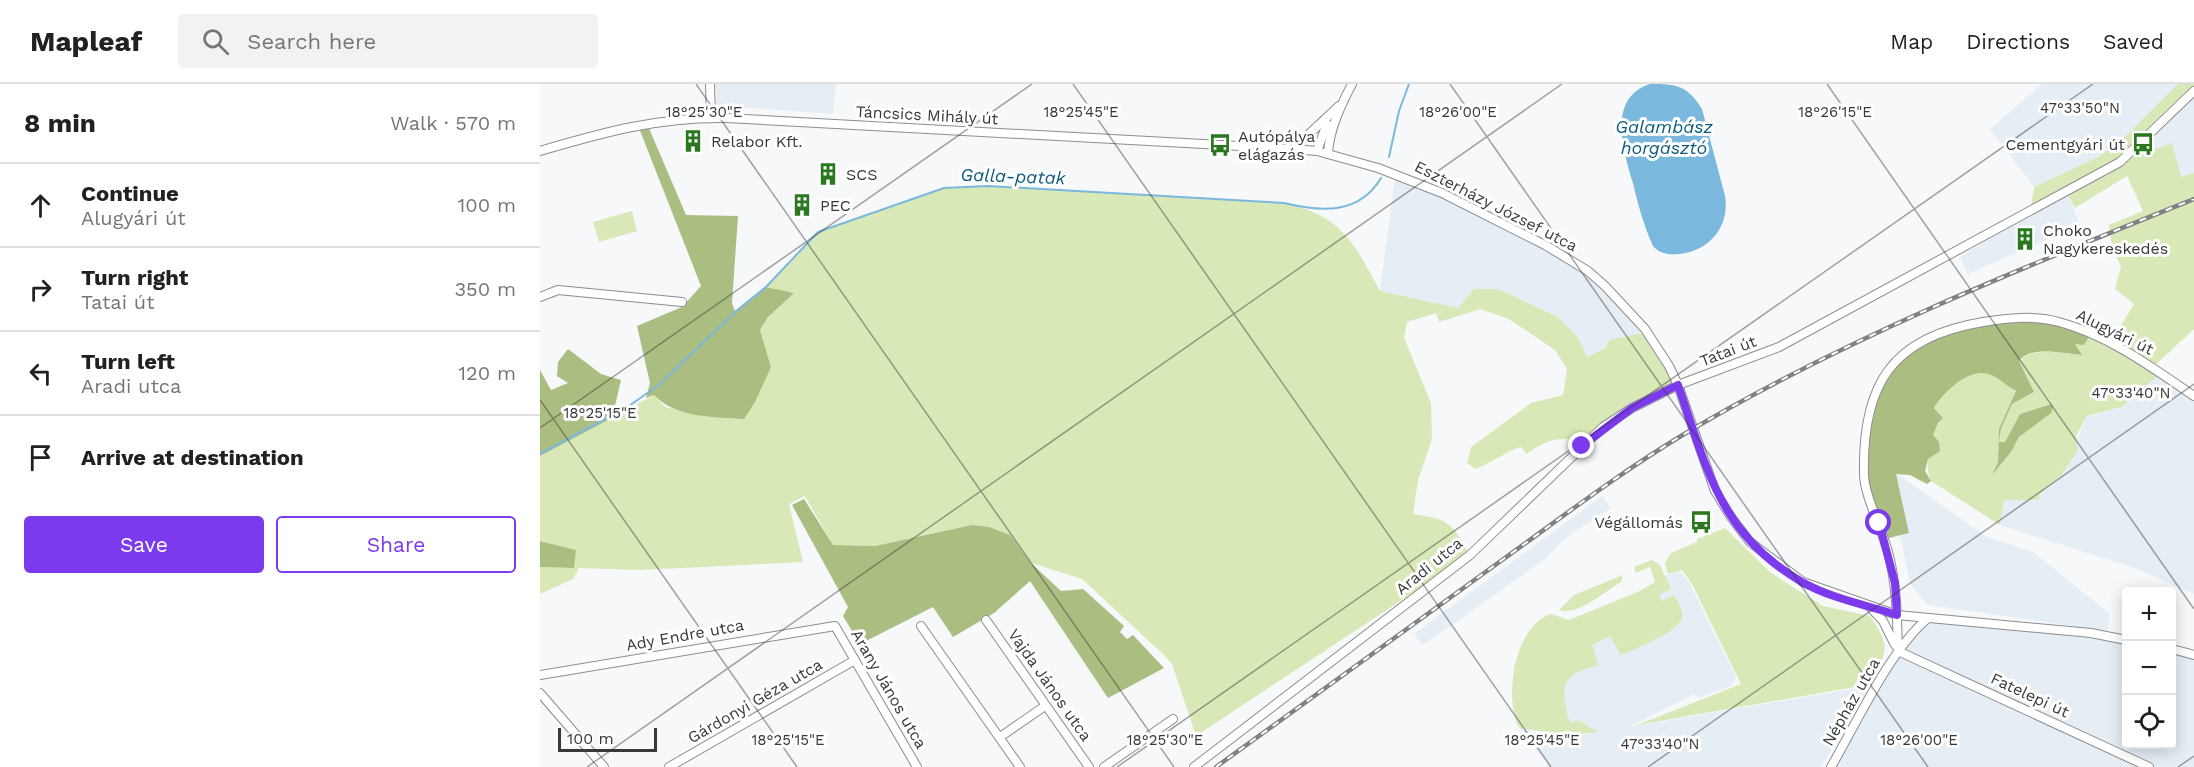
<!DOCTYPE html>
<html lang="en">
<head>
<meta charset="utf-8">
<style>
  :root { --surface:#fff; --page:#f2f2f2; --text:#202124; --muted:#757577; --line:#e0e0e0; --accent:#7c3aed }
  body { margin:0; font-family:"Work Sans",sans-serif; background:var(--page); color:var(--text) }
  .controls { position:absolute; right:18px; bottom:18px; display:grid; overflow:hidden; border-radius:6px; box-shadow:0 3px 15px #0003 }
  .controls button { width:54px; height:54px; display:grid; place-items:center; padding:0; border:0; border-bottom:2px solid var(--line); background:var(--surface); color:var(--text); font:30px sans-serif }
  .scale { position:absolute; left:18px; bottom:15px; width:99px; box-sizing:border-box; padding-left:6px; border:3px solid #373839; border-top:0; font-size:16px; line-height:21px; white-space:nowrap; color:#373839; -webkit-text-stroke:4px #fff; paint-order:stroke }
  .stop { position:absolute; width:18px; height:18px; margin:-14px; border:4px solid #7c3aed; border-radius:50%; background:#fff }
  .stop.end { background:#7c3aed; border-color:#fff; box-shadow:0 2px 6px #0008 }
  .list { margin:0; padding:0; list-style:none }
  h2 { display:flex; justify-content:space-between; align-items:center; height:78px; margin:0; padding:0 24px; font-size:26px }
  h2 small { font-size:20px; font-weight:400; color:var(--muted) }
  .list li { display:grid; grid-template-columns:39px 1fr auto; gap:18px; align-items:center; box-sizing:border-box; height:84px; padding:0 24px; border-top:2px solid var(--line) }
  .list b { display:block; font-size:22px; white-space:nowrap }
  .list p { margin:0; font-size:20px; white-space:nowrap; color:var(--muted) }
  .list em { font-size:20px; font-style:normal; color:var(--muted) }
  .actions { display:flex; gap:12px; padding:18px 24px }
  .actions a { flex:1; padding:14px 0; border:2px solid var(--accent); border-radius:6px; text-align:center; font-size:21px; color:var(--accent) }
  .actions .main { background:var(--accent); color:#fff }
  .icon { flex:none; width:33px; height:33px; fill:none; stroke:currentColor; stroke-width:2; stroke-linecap:round; stroke-linejoin:round }
  .map { position:relative; flex:none; width:1654px; height:683px; overflow:hidden }
  header { display:flex; align-items:center; gap:36px; box-sizing:border-box; height:84px; padding:0 30px; background:var(--surface); border-bottom:2px solid var(--line) }
  header strong { font-size:28px }
  nav { display:flex; gap:33px; margin-inline-start:auto; font-size:21px }
  .search { width:420px; height:54px; background:var(--page); display:flex; align-items:center; gap:15px; box-sizing:border-box; padding:0 21px; border-radius:6px; color:var(--muted); font-size:22px }
  main { display:flex }
  aside { flex:1; background:var(--surface) }
  .map>svg:first-child { display:block }
  .built { fill:#e5edf5 }
  .green { fill:#d8e9b7 }
  .forest { fill:#abbe82 }
  .water { fill:#7bb8de }
  .lines { fill:none; stroke-linecap:round; stroke-linejoin:round }
  .stream { stroke:#7bb8de; stroke-width:2 }
  .minor-casing { stroke:#8b8d8f; stroke-width:10 }
  .minor { stroke:#fff; stroke-width:8 }
  .rail-casing { stroke:#808183; stroke-width:4.5 }
  .rail { stroke:#fff; stroke-width:2; stroke-dasharray:7; stroke-linecap:butt }
  .route { stroke:#7c3aed; stroke-width:8 }
  .ticks { fill:none; stroke:#373839; stroke-width:1.5; stroke-opacity:0.45 }
  .labels { text-anchor:middle; dominant-baseline:central; stroke-width:6; stroke-linejoin:round; paint-order:stroke }
  .street-label { font-size:16px; fill:#373839; stroke:#fff }
  .poi-label { font-size:16px; fill:#373839; stroke:#fff; text-anchor:start }
  .water-label { font-size:18px; font-style:italic; fill:#0b597d; stroke:#fff }
  .ticks-label { font-size:15px; text-anchor:middle; fill:#373839; stroke:#fff; stroke-width:6; stroke-linejoin:round; paint-order:stroke }
</style>
</head>
<body>
<header>
<strong>Mapleaf</strong>
<div class="search"><svg class="icon" aria-label="search" viewBox="0 0 24 24"><circle cx="10" cy="10" r="6"/><path d="M15 15l6 6"/></svg>Search here</div>
<nav><a>Map</a><a>Directions</a><a>Saved</a></nav>
</header>
<main>
<aside>
<h2>8 min<small>Walk · 570 m</small></h2>
<ul class="list">
<li><svg class="icon" aria-label="ahead" viewBox="0 0 24 24"><path d="M12 20V5M6 11l6-6 6 6"/></svg><div><b>Continue</b><p>Alugyári út</p></div><em>100 m</em></li>
<li><svg class="icon" aria-label="right" viewBox="0 0 24 24"><path d="M7 20v-9h11M14 6l5 5-5 5"/></svg><div><b>Turn right</b><p>Tatai út</p></div><em>350 m</em></li>
<li><svg class="icon" aria-label="left" viewBox="0 0 24 24"><path d="M17 20v-9H6M10 6l-5 5 5 5"/></svg><div><b>Turn left</b><p>Aradi utca</p></div><em>120 m</em></li>
<li><svg class="icon" aria-label="arrive" viewBox="0 0 24 24"><path d="M6 21V4h12l-3 4 3 4H6"/></svg><div><b>Arrive at destination</b></div></li>
</ul>
<div class="actions"><a class="main">Save</a><a>Share</a></div>
</aside>
<div class="map">
<svg width="1654" height="683" viewBox="0 0 1654 683">
  <rect width="100%" height="100%" fill="#f6f8fa"/>
  <g class="built">
    <path d="M174,0H296L293,30L176,21L177,7Z"/>
    <path d="M1502,0H1638L1587,51L1558,73L1494,103L1450,45Z"/>
    <path d="M1654,7V89L1641,94L1580,78Z"/>
    <path d="M855,94L938,130L1006,165L1048,191L1103,249L1069,256L1066,264L1047,273L1037,252L1018,233L958,205H934L918,224L840,207Z"/>
    <path d="M1528,111L1540,141L1428,190L1420,173L1490,129Z"/>
    <path d="M1621,289L1654,312V510L1595,484L1460,441L1464,415L1500,410L1522,390L1547,333L1582,323Z"/>
    <path d="M1356,389L1445,452L1493,468L1569,529L1568,547L1388,521L1370,499L1360,451L1369,449Z"/>
    <path d="M1062,412L1071,424L1025,454L1005,475L883,561L874,550Z"/>
    <path d="M1140,487L1150,500L1196,593L1191,602L1158,614L1154,610L1089,643L1330,602L1281,683H1006L1008,680L980,646L1031,653L1060,647L1031,651L979,645L974,634L972,615L974,580L988,551L1006,531L1029,536L1100,507L1125,492Z"/>
    <path d="M1387,535L1586,556V660H1632V565L1654,571V683H1290L1358,567Z"/>
  </g>
  <g class="green">
    <path d="M1638,0H1654V7L1582,78L1632,59L1641,93L1654,89V245L1613,283L1621,289L1582,323L1547,332L1536,352L1538,366L1522,390L1500,410L1498,416H1464L1460,441L1391,397C1383,383 1390,346 1403,334L1394,324C1403,309 1428,283 1448,290C1459,293 1467,302 1476,308L1459,345L1458,378L1453,389L1471,368L1479,353L1511,320L1480,330L1465,358L1462,360L1459,358L1461,345L1472,320L1494,308L1479,278C1490,262 1523,270 1541,271L1534,260L1551,250L1570,259L1594,220L1575,205L1581,183L1572,163L1569,141L1603,127L1587,92L1535,124L1528,111L1490,129L1494,103L1558,73L1587,51Z"/>
    <path d="M448,102L744,119C802,132 813,157 840,207L918,224L934,205H958L1018,233L1037,252L1047,273L1066,264L1069,256L1103,249L1138,301L1092,324L1046,358C1018,352 1010,354 986,370L981,363C967,367 951,379 936,385L927,379L931,363L991,319L1023,311L1027,285L1015,266L969,235L940,225L899,238L896,229L867,238L864,254L891,319L892,355L878,396L873,430C909,435 912,439 930,471L656,652L632,580L624,571L542,495L491,479L470,451L432,441L335,462L293,461L265,412L249,420L263,478L100,486L39,484L33,495L0,510V483L33,484L36,466L0,457V372L114,311L125,323L171,333L231,283L220,246L228,233L253,209L226,203L278,148L404,104Z"/>
    <path d="M92,127L97,147L59,158L53,138Z"/>
    <path d="M1185,444L1231,489L1283,522L1330,532C1352,564 1346,566 1332,600L1097,641L1201,600L1152,500L1142,486L1128,490L1125,479L1131,469L1157,458V455Z"/>
    <path d="M1112,476L1120,481L1131,505L1119,511L1122,517L1134,511C1138,518 1143,525 1142,534C1139,548 1095,565 1081,571L1070,552L1052,561L1059,581C1037,587 1021,591 1025,617C1027,627 1025,629 1031,639L1037,636L1058,648L1031,651L980,644C963,616 974,541 1011,530L1029,536L1100,507L1115,498L1110,483L1096,489L1094,483Z"/>
    <path d="M1083,491L1081,498C1064,508 1038,532 1019,526L1034,511Z"/>
  </g>
  <g class="forest">
    <path d="M108,42L146,131L198,132L192,219L195,227L226,203L254,209L228,233L220,246L231,283L215,318L204,335C175,333 135,334 114,311L106,314L110,299L97,242L142,223L161,202L99,44Z"/>
    <path d="M1475,232L1518,238L1551,250L1544,261L1535,260L1542,271C1524,270 1491,261 1479,277L1494,308L1472,320L1461,345L1459,358H1465L1480,330L1511,320L1513,323L1511,329L1479,353L1471,368L1452,391L1458,378L1459,345L1476,307C1466,302 1459,293 1448,290C1428,284 1403,309 1394,324L1403,334L1398,339L1393,351L1399,358L1400,367L1388,375L1385,387L1391,397L1387,400L1370,391L1356,390L1369,449L1345,455L1324,393L1326,348L1348,283L1405,245Z"/>
    <path d="M28,265L61,290L81,296L72,334L0,372V286L11,306L28,299L17,292L18,278Z"/>
    <path d="M264,415L293,461L335,462L432,441L449,443L470,451L491,479L521,507L543,505L584,542L580,548L587,555L593,551L624,584L568,614L490,497L454,529L413,553L393,523L320,560L303,532L308,523L252,421Z"/>
    <path d="M0,457L36,466L34,484L0,483Z"/>
  </g>
  <path class="water" d="M1110,0C1136,0 1147,1 1162,25L1185,112C1190,142 1170,167 1139,170C1129,171 1120,170 1113,162C1104,142 1098,121 1093,99C1084,68 1066,14 1110,0Z"/>
  <g class="lines">
    <g class="stream">
      <path d="M849,73L859,27L869,0"/>
      <path d="M0,370L89,322L120,300L195,228L226,203L278,148L404,104L448,102L744,119C781,128 819,131 841,94"/>
    </g>
    <g class="minor-casing">
      <g id="minor">
        <path d="M170,0L171,34"/>
        <path d="M753,65L799,22"/>
        <path d="M0,67C64,48 119,33 186,34L753,65L777,67L838,84L902,109L1005,161L1048,187L1065,202L1105,245L1129,282L1138,301L1175,407L1191,433L1210,458L1263,498L1357,531L1551,549L1586,556"/>
        <path d="M777,67L787,40"/>
        <path d="M788,70C789,46 801,21 812,0"/>
        <path d="M0,213L18,206L142,218"/>
        <path d="M1330,523L1343,537L1355,561"/>
        <path d="M446,536L549,683"/>
        <path d="M381,542L480,683"/>
        <path d="M1632,565L1654,571"/>
        <path d="M1358,567C1357,535 1357,503 1349,472C1344,449 1324,412 1324,390C1322,300 1352,253 1443,238C1468,234 1494,231 1519,238C1568,251 1613,284 1654,312"/>
        <path d="M1358,567L1609,683"/>
        <path d="M0,591L295,542L377,683"/>
        <path d="M0,609L64,683"/>
        <path d="M460,653L505,622"/>
        <path d="M129,683L315,576"/>
        <path d="M564,683L633,635"/>
        <path d="M654,683L930,471L1063,343L1092,324L1138,301L1239,263L1580,78L1654,7"/>
        <path d="M1291,683C1316,640 1350,566 1387,535"/>
      </g>
    </g>
    <use href="#minor" class="minor"/>
    <g class="rail-casing">
      <path id="rail" d="M676,683C770,615 864,547 958,479C1018,436 1078,390 1141,352C1303,255 1479,185 1654,115"/>
    </g>
    <use href="#rail" class="rail"/>
  </g>
  <g class="lines">
    <path class="route" d="M1042,362L1092,324L1138,301C1167,384 1179,450 1262,498C1290,514 1326,521 1357,531L1355,499L1339,439"/>
  </g>
  <path class="ticks" d="M156,0L634,683M533,0L1011,683M910,0L1388,683M1287,0L1654,525M0,316L257,683M0,344L492,0M47,683L1022,0M577,683L1553,0M1108,683L1654,300M1638,683L1654,672"/>
  <defs>
    <g id="building-bare" transform="scale(1.8)"><path d="M-4-6H4V6H1V3H-1V6H-4ZM-2.5-4.3h1.7v1.8h-1.7ZM.8-4.3h1.7v1.8H.8ZM-2.5-1h1.7V.8h-1.7ZM.8-1h1.7V.8H.8Z" fill="#2a771f" stroke="#fff" stroke-width="2.5" paint-order="stroke"/></g>
    <g id="bus-bare" transform="scale(1.8)"><path d="M-5-6H5V4H4V6H2V4H-2V6H-4V4H-5ZM-3.5-4V0h7V-4ZM-3.5 1.2v1.5H-2V1.2ZM2 1.2v1.5H3.5V1.2Z" fill="#2a771f" stroke="#fff" stroke-width="2.5" paint-order="stroke"/></g>
  </defs>
  <g fill-rule="evenodd">
    <use href="#building-bare" x="153" y="57"/>
    <use href="#bus-bare" x="1603" y="60"/>
    <use href="#bus-bare" x="680" y="61"/>
    <use href="#building-bare" x="288" y="90"/>
    <use href="#building-bare" x="262" y="121"/>
    <use href="#building-bare" x="1485" y="155"/>
    <use href="#bus-bare" x="1161" y="438"/>
  </g>
  <g class="labels">
    <g class="street-label">
      <text transform="translate(387 31) rotate(3)">Táncsics Mihály út</text>
      <text transform="translate(956 122) rotate(27)">Eszterházy József utca</text>
      <text transform="translate(1575 248) rotate(26)">Alugyári út</text>
      <text transform="translate(1188 267) rotate(-21)">Tatai út</text>
      <text transform="translate(889 482) rotate(-39)">Aradi utca</text>
      <text transform="translate(145 551) rotate(-10)">Ady Endre utca</text>
      <text transform="translate(510 601) rotate(55)">Vajda János utca</text>
      <text transform="translate(349 605) rotate(60)">Arany János utca</text>
      <text transform="translate(1490 611) rotate(25)">Fatelepi út</text>
      <text transform="translate(215 617) rotate(-30)">Gárdonyi Géza utca</text>
      <text transform="translate(1311 618) rotate(-60)">Népház utca</text>
    </g>
    <g class="poi-label">
      <text x="698" y="52">Autópálya<tspan x="698" dy="18">elágazás</tspan></text>
      <text x="171" y="57">Relabor Kft.</text>
      <text x="1585" y="60" text-anchor="end">Cementgyári út</text>
      <text x="306" y="90">SCS</text>
      <text x="280" y="121">PEC</text>
      <text x="1503" y="146">Choko<tspan x="1503" dy="18">Nagykereskedés</tspan></text>
      <text x="1143" y="438" text-anchor="end">Végállomás</text>
    </g>
    <g class="water-label">
      <text x="1124" y="42">Galambász<tspan x="1124" dy="21">horgásztó</tspan></text>
      <text transform="translate(473 92) rotate(2)">Galla-patak</text>
    </g>
  </g>
  <g class="ticks-label">
    <text x="1540" y="29">47°33'50"N</text>
    <text x="164" y="33">18°25'30"E</text>
    <text x="541" y="33">18°25'45"E</text>
    <text x="918" y="33">18°26'00"E</text>
    <text x="1295" y="33">18°26'15"E</text>
    <text x="1591" y="314">47°33'40"N</text>
    <text x="60" y="334">18°25'15"E</text>
    <text x="248" y="661">18°25'15"E</text>
    <text x="625" y="661">18°25'30"E</text>
    <text x="1002" y="661">18°25'45"E</text>
    <text x="1379" y="661">18°26'00"E</text>
    <text x="1120" y="665">47°33'40"N</text>
  </g>
</svg>
<div class="controls">
<button>+</button>
<button>−</button>
<button><svg class="icon" aria-label="locate" viewBox="0 0 24 24"><circle cx="12" cy="12" r="6"/><path d="M12 2v4M12 18v4M2 12h4M18 12h4"/></svg></button>
</div>
<div class="scale">100 m</div>
<div class="stop" style="left:1339px;top:439px"></div>
<div class="stop end" style="left:1042px;top:362px"></div>
</div>
</main>
</body>
</html>
